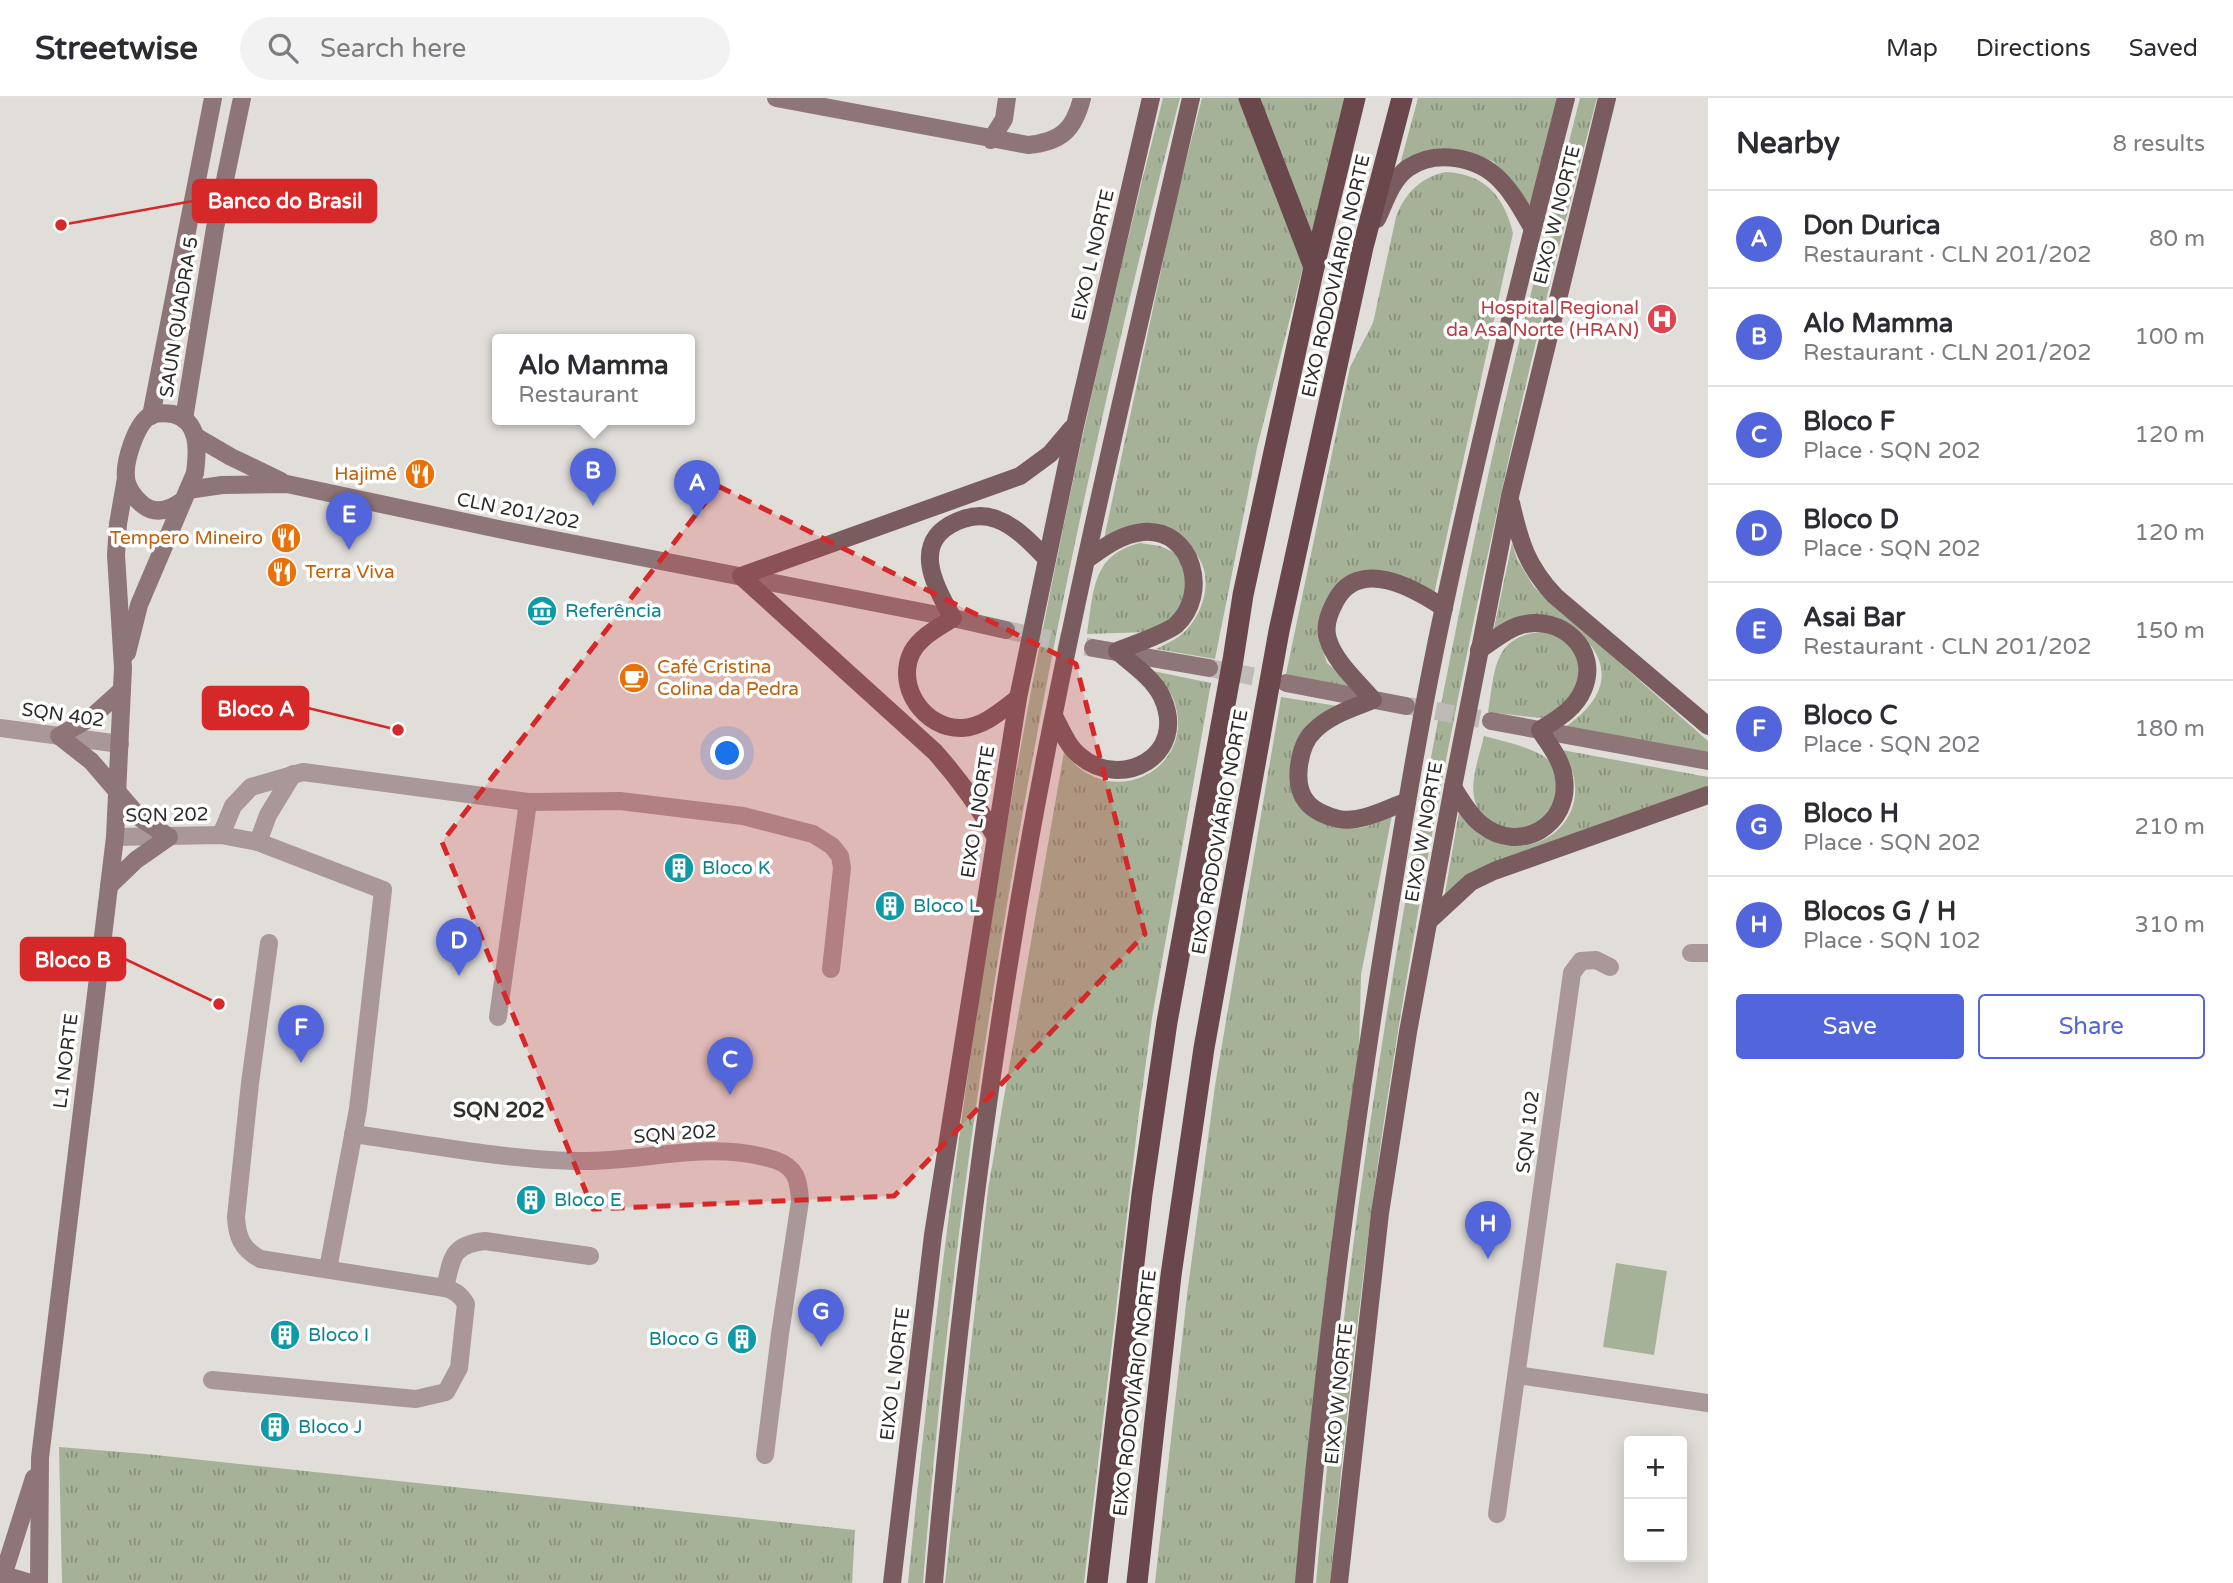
<!DOCTYPE html>
<html lang="en">
<head>
<meta charset="utf-8">
<style>
  :root { --surface:#fff; --page:#f2f2f3; --text:#2b2b33; --muted:#7c7c81; --line:#e1e1e2; --accent:#5265db }
  body { margin:0; font-family:"Varela Round",sans-serif; background:var(--page); color:var(--text) }
  .controls { position:absolute; right:21px; bottom:21px; display:grid; overflow:hidden; border-radius:7px; box-shadow:0 4px 18px #0003 }
  .controls button { width:63px; height:63px; display:grid; place-items:center; padding:0; border:0; border-bottom:2px solid var(--line); background:var(--surface); color:var(--text); font:35px sans-serif }
  .you { position:absolute; left:728px; top:656px; width:24px; height:24px; margin:-18px; border:5px solid #fff; border-radius:50%; background:#1a73e8; box-shadow:0 0 0 10px #1a73e833 }
  .badge { display:grid; place-items:center; width:46px; height:46px; border-radius:50%; background:var(--accent); color:#fff; font-size:23px; font-weight:700 }
  .pin { position:absolute; translate:-50% -58px; filter:drop-shadow(0 2px 4px #0008) }
  .pin::after { content:''; position:absolute; top:37px; width:24px; height:21px; background:inherit; clip-path:polygon(0 0,100% 0,50% 100%) }
  .popup { position:absolute; left:492px; top:236px; width:203px; height:91px; box-sizing:border-box; display:grid; place-content:center; border-radius:7px; background:var(--surface); filter:drop-shadow(0 2px 5px #0005); font-size:23px; white-space:nowrap; color:var(--muted) }
  .popup b { font-size:26px; color:var(--text) }
  .popup::after { content:''; position:absolute; left:50%; top:100%; margin-left:-14px; border:14px solid transparent; border-top-color:var(--surface) }
  .list { margin:0; padding:0; list-style:none }
  h2 { display:flex; justify-content:space-between; align-items:center; height:91px; margin:0; padding:0 28px; font-size:30px }
  h2 small { font-size:23px; font-weight:400; color:var(--muted) }
  .list li { display:grid; grid-template-columns:46px 1fr auto; gap:21px; align-items:center; box-sizing:border-box; height:98px; padding:0 28px; border-top:2px solid var(--line) }
  .list b { display:block; font-size:26px; white-space:nowrap }
  .list p { margin:0; font-size:23px; white-space:nowrap; color:var(--muted) }
  .list em { font-size:23px; font-style:normal; color:var(--muted) }
  .actions { display:flex; gap:14px; padding:21px 28px }
  .actions a { flex:1; padding:16px 0; border:2px solid var(--accent); border-radius:7px; text-align:center; font-size:24px; color:var(--accent) }
  .actions .main { background:var(--accent); color:#fff }
  .icon { flex:none; width:38px; height:38px; fill:none; stroke:currentColor; stroke-width:2; stroke-linecap:round; stroke-linejoin:round }
  .map { position:relative; flex:none; width:1708px; height:1485px; overflow:hidden }
  header { display:flex; align-items:center; gap:42px; box-sizing:border-box; height:98px; padding:0 35px; background:var(--surface); border-bottom:2px solid var(--line) }
  header strong { font-size:33px }
  nav { display:flex; gap:38px; margin-inline-start:auto; font-size:24px }
  .search { width:490px; height:63px; background:var(--page); display:flex; align-items:center; gap:18px; box-sizing:border-box; padding:0 24px; border-radius:38px; color:var(--muted); font-size:26px }
  main { display:flex }
  aside { flex:1; background:var(--surface) }
  .map>svg:first-child { display:block }
  .grass { fill:url(#grass-tufts) }
  .pitch { fill:#a5b297 }
  .lines { fill:none; stroke-linecap:round; stroke-linejoin:round }
  .secondary-tunnel { stroke:#bdbab7; stroke-width:18; stroke-dasharray:18 9; stroke-linecap:butt }
  .street { stroke:#a99799; stroke-width:18 }
  .secondary { stroke:#8e7577; stroke-width:18 }
  .primary { stroke:#7a5c5f; stroke-width:18 }
  .highway { stroke:#69474b; stroke-width:21 }
  .marked { fill:#d62828; fill-opacity:0.2; stroke:#d62828; stroke-width:5; stroke-dasharray:14 9; stroke-linejoin:round }
  .labels { text-anchor:middle; dominant-baseline:central; stroke-width:7; stroke-linejoin:round; paint-order:stroke }
  .street-label { font-size:19px; fill:#2d2b2a; stroke:#fff }
  .health-label { font-size:19px; fill:#be3a42; stroke:#fff; text-anchor:end }
  .food-label { font-size:19px; fill:#c56008; stroke:#fff; text-anchor:end }
  .culture-label { font-size:19px; fill:#0d838f; stroke:#fff; text-anchor:start }
  .neighbourhood-label { font-size:21px; font-weight:bold; fill:#312f2c; stroke:#fff }
  .leader { fill:none; stroke:#d62828; stroke-width:2.5 }
  .callout-dot { fill:#d62828; stroke:#fff; stroke-width:2.5 }
  .callout { fill:#d62828; stroke:#d62828; stroke-width:2.5 }
  .callout-label { font-size:21px; text-anchor:middle; font-weight:bold; fill:#fff }
</style>
</head>
<body>
<header>
<strong>Streetwise</strong>
<div class="search"><svg class="icon" aria-label="search" viewBox="0 0 24 24"><circle cx="10" cy="10" r="6"/><path d="M15 15l6 6"/></svg>Search here</div>
<nav><a>Map</a><a>Directions</a><a>Saved</a></nav>
</header>
<main>
<div class="map">
<svg width="1708" height="1485" viewBox="0 0 1708 1485">
  <defs>
    <pattern id="grass-tufts" width="24" height="20" patternUnits="userSpaceOnUse" patternTransform="scale(1.75)"><rect width="24" height="20" fill="#a5b297"/><path d="M3 7l-1-3M5 7V3M7 7l1-3M15 17l-1-3M17 17v-4M19 17l1-3" fill="none" stroke="#87917b"/></pattern>
  </defs>
  <rect width="100%" height="100%" fill="#e1deda"/>
  <g class="grass">
    <path d="M1163,0H1180C1053,484 963,986 923,1485H908C922,1344 937,1204 956,1063C1003,706 1073,349 1163,0Z"/>
    <path d="M1202,0H1346L1257,350L1215,561L1156,551C1168,545 1180,540 1188,530C1204,512 1213,480 1198,459C1191,451 1182,444 1173,437L1104,441L1176,102Z"/>
    <path d="M1418,0H1559L1530,111L1505,75L1494,64L1479,58L1398,74Z"/>
    <path d="M1580,0H1597C1510,330 1439,665 1387,1003C1363,1163 1346,1324 1330,1485H1316C1347,1135 1402,786 1474,443C1505,294 1543,147 1580,0Z"/>
    <path d="M1446,74C1485,76 1504,98 1513,135L1433,501L1349,483L1320,544L1327,565L1356,590L1286,576L1350,269L1373,225L1396,119C1405,95 1421,79 1446,74Z"/>
    <path d="M1140,445L1160,448L1182,458L1190,478L1181,508L1172,520L1148,534L1087,536C1094,494 1091,457 1140,445Z"/>
    <path d="M1512,445L1517,461L1534,489L1708,643V657L1564,630C1611,598 1616,561 1568,526L1492,540Z"/>
    <path d="M1544,534L1561,539L1581,557L1577,594L1553,618L1540,620L1488,614C1495,574 1492,536 1544,534Z"/>
    <path d="M1148,572L1211,585L1152,920L1139,1015L1084,1485H945L988,1091L1064,654C1111,718 1200,669 1173,600C1168,589 1157,580 1148,572Z"/>
    <path d="M1281,599L1344,609L1313,624L1299,699C1338,727 1346,743 1392,717L1361,877L1359,953L1301,1485H1155L1187,1197L1215,988Z"/>
    <path d="M1484,638C1502,643 1545,651 1554,669C1558,676 1558,688 1560,696L1538,728L1502,732C1495,726 1485,721 1480,714C1465,692 1479,661 1484,638Z"/>
    <path d="M1562,652L1708,679V688L1489,766L1444,801L1460,708C1465,717 1470,728 1478,735C1489,744 1505,748 1519,748C1551,747 1578,720 1575,687C1574,674 1568,663 1562,652Z"/>
    <path d="M59,1349L146,1356L855,1432L852,1485H62Z"/>
  </g>
  <path class="pitch" d="M1616,1165L1667,1173L1654,1257L1603,1249Z"/>
  <g class="lines">
    <g class="secondary-tunnel">
      <path d="M1006,532L1093,550"/>
      <path d="M1209,570L1283,584"/>
      <path d="M1409,608L1491,623"/>
    </g>
    <g class="street">
      <path d="M0,630L120,646"/>
      <path d="M221,737L233,708L251,689L303,674L528,704L620,703L743,718L813,736L832,748L840,758L842,770L831,871"/>
      <path d="M115,739L221,737L258,744L383,792L358,1011L328,1171"/>
      <path d="M258,744L268,717L293,676"/>
      <path d="M1691,855H1708"/>
      <path d="M498,919L528,704"/>
      <path d="M353,1036C426,1046 500,1061 574,1063C642,1065 708,1041 775,1062C796,1069 799,1082 800,1103L780,1236L765,1357"/>
      <path d="M445,1190C452,1160 451,1147 485,1143L590,1158"/>
      <path d="M1517,1277L1708,1305"/>
      <path d="M212,1282L416,1301L446,1294L459,1270L466,1206C460,1196 455,1193 445,1190L260,1161C242,1151 237,1139 236,1119L250,985L269,845"/>
      <path d="M1497,1416L1572,875L1581,863L1596,862L1610,869"/>
    </g>
    <g class="secondary">
      <path d="M776,0L1028,47C1061,44 1074,32 1082,0"/>
      <path d="M991,42L1004,21L1007,0"/>
      <path d="M151,318L213,0"/>
      <path d="M184,321L215,130L242,0"/>
      <path d="M195,338L231,359L281,383"/>
      <path d="M188,392L222,387L287,386L503,432L953,520L1006,532"/>
      <path d="M1093,550L1209,570"/>
      <path d="M127,555L139,507L195,375C198,352 200,323 173,316C167,315 157,315 151,317C136,325 124,364 126,380C127,390 135,401 143,407C156,417 170,412 182,403"/>
      <path d="M1286,585L1406,608"/>
      <path d="M1491,623L1708,663"/>
      <path d="M109,788L136,762L169,739L140,720L91,663L59,638L92,619L122,592"/>
      <path d="M2,1481L34,1380"/>
      <path d="M0,1483L11,1479L31,1485"/>
      <path d="M39,1485L40,1360L115,739L123,570L116,457L118,426L126,380"/>
    </g>
    <g class="primary">
      <path d="M1377,121C1385,104 1392,81 1408,70C1436,51 1477,59 1499,81C1514,96 1523,114 1533,131"/>
      <path d="M1511,405C1520,445 1527,468 1555,498L1708,628"/>
      <path d="M1018,600C1002,612 984,629 962,630C924,631 895,588 912,554C921,538 938,530 953,520C934,488 910,443 958,423C970,418 983,416 996,421C1016,428 1032,446 1047,461"/>
      <path d="M1054,618C1061,631 1068,649 1080,658C1121,693 1189,658 1162,599C1153,580 1133,567 1117,553C1132,547 1165,536 1176,527C1210,496 1193,430 1143,434C1121,436 1103,450 1086,462"/>
      <path d="M1453,689C1461,702 1470,718 1482,727C1520,757 1571,727 1564,680C1562,662 1549,647 1540,632C1557,621 1575,611 1583,592C1601,551 1560,516 1521,527C1506,531 1492,544 1479,552"/>
      <path d="M1407,703C1387,711 1361,725 1339,721C1328,719 1312,712 1306,703C1292,685 1299,646 1315,632C1330,617 1353,610 1373,602C1358,584 1334,563 1328,541C1324,529 1329,515 1335,504C1358,458 1414,490 1444,510"/>
      <path d="M995,738C978,707 959,681 935,654L741,478L1020,378L1050,356L1072,330"/>
      <path d="M1430,822L1471,784L1494,773L1708,697"/>
      <path d="M892,1485L933,1137L1018,600L1075,328L1151,0"/>
      <path d="M934,1485C956,1236 986,987 1030,741C1075,492 1135,246 1191,0"/>
      <path d="M1304,1485C1322,1271 1350,1058 1384,845C1402,733 1420,620 1444,509C1480,339 1523,169 1566,0"/>
      <path d="M1339,1485L1380,1115L1408,934L1453,689L1510,398L1607,0"/>
    </g>
    <g class="highway">
      <path d="M1249,0L1314,169"/>
      <path d="M1097,1485L1142,1096L1167,924L1233,562L1243,497L1314,169L1355,0"/>
      <path d="M1137,1485L1171,1177L1204,950L1279,533L1363,149L1402,0"/>
    </g>
  </g>
  <path class="marked" d="M718,388L1076,566L1145,836L894,1098L593,1111L442,744Z"/>
  <defs>
    <g id="hospital-disc" transform="scale(1.575)"><circle r="9.5" fill="#e0444e" stroke="#fff"/><path d="M-5-5h3v3.5h4V-5h3V5h-3V1.5h-4V5h-3Z" fill="#fff"/></g>
    <g id="restaurant-disc" transform="scale(1.575)"><circle r="9.5" fill="#e8710a" stroke="#fff"/><path d="M-5-6h1v4h1v-4h1v4h1v-4h1v5L-1.5 .5V6h-2V.5L-5-1ZM5-6V6H3V1.5H1.5Q1.5-4 5-6Z" fill="#fff"/></g>
    <g id="museum-disc" transform="scale(1.575)"><circle r="9.5" fill="#0f9aa8" stroke="#fff"/><path d="M0-6L6-3V-2H-6V-3ZM-5-1h2V3h-2ZM-1-1h2V3h-2ZM3-1h2V3H3ZM-6 4H6V6H-6Z" fill="#fff"/></g>
    <g id="cafe-disc" transform="scale(1.575)"><circle r="9.5" fill="#e8710a" stroke="#fff"/><path d="M-5.5-4.5H6V0H3Q3 3.5 0 3.5H-2.5Q-5.5 3.5-5.5 0ZM3-3.2v2h1.7v-2ZM-6 4.5H4V6H-6Z" fill="#fff"/></g>
    <g id="building-disc" transform="scale(1.575)"><circle r="9.5" fill="#0f9aa8" stroke="#fff"/><path d="M-4-6H4V6H1V3H-1V6H-4ZM-2.5-4.3h1.7v1.8h-1.7ZM.8-4.3h1.7v1.8H.8ZM-2.5-1h1.7V.8h-1.7ZM.8-1h1.7V.8H.8Z" fill="#fff"/></g>
  </defs>
  <g fill-rule="evenodd">
    <use href="#hospital-disc" x="1662" y="221"/>
    <use href="#restaurant-disc" x="420" y="376"/>
    <use href="#restaurant-disc" x="286" y="440"/>
    <use href="#restaurant-disc" x="282" y="474"/>
    <use href="#museum-disc" x="542" y="513"/>
    <use href="#cafe-disc" x="634" y="580"/>
    <use href="#building-disc" x="679" y="770"/>
    <use href="#building-disc" x="890" y="808"/>
    <use href="#building-disc" x="531" y="1102"/>
    <use href="#building-disc" x="285" y="1237"/>
    <use href="#building-disc" x="742" y="1241"/>
    <use href="#building-disc" x="275" y="1329"/>
  </g>
  <g class="labels">
    <g class="street-label">
      <text transform="translate(1557 117) rotate(-76)">EIXO W NORTE</text>
      <text transform="translate(1093 157) rotate(-77)">EIXO L NORTE</text>
      <text transform="translate(1336 178) rotate(-77)">EIXO RODOVIÁRIO NORTE</text>
      <text transform="translate(179 219) rotate(-81)">SAUN QUADRA 5</text>
      <text transform="translate(518 413) rotate(11)">CLN 201/202</text>
      <text transform="translate(63 617) rotate(8)">SQN 402</text>
      <text transform="translate(978 714) rotate(-81)">EIXO L NORTE</text>
      <text transform="translate(167 717) rotate(-1)">SQN 202</text>
      <text transform="translate(1220 734) rotate(-80)">EIXO RODOVIÁRIO NORTE</text>
      <text transform="translate(1424 734) rotate(-80)">EIXO W NORTE</text>
      <text transform="translate(66 963) rotate(-83)">L1 NORTE</text>
      <text transform="translate(1528 1034) rotate(-83)">SQN 102</text>
      <text transform="translate(675 1036) rotate(-4)">SQN 202</text>
      <text transform="translate(895 1276) rotate(-83)">EIXO L NORTE</text>
      <text transform="translate(1135 1295) rotate(-83)">EIXO RODOVIÁRIO NORTE</text>
      <text transform="translate(1339 1296) rotate(-84)">EIXO W NORTE</text>
    </g>
    <g class="health-label">
      <text x="1639" y="210">Hospital Regional<tspan x="1639" dy="22">da Asa Norte (HRAN)</tspan></text>
    </g>
    <g class="food-label">
      <text x="397" y="376">Hajimê</text>
      <text x="263" y="440">Tempero Mineiro</text>
      <text x="305" y="474" text-anchor="start">Terra Viva</text>
      <text x="657" y="569" text-anchor="start">Café Cristina<tspan x="657" dy="22">Colina da Pedra</tspan></text>
    </g>
    <g class="culture-label">
      <text x="565" y="513">Referência</text>
      <text x="702" y="770">Bloco K</text>
      <text x="913" y="808">Bloco L</text>
      <text x="554" y="1102">Bloco E</text>
      <text x="308" y="1237">Bloco I</text>
      <text x="719" y="1241" text-anchor="end">Bloco G</text>
      <text x="298" y="1329">Bloco J</text>
    </g>
    <g class="neighbourhood-label">
      <text x="499" y="1012">SQN 202</text>
    </g>
  </g>
  <path class="leader" d="M61 127L193 103M398 632L308 610M219 906L125 861"/>
  <g class="callout-dot">
    <circle cx="61" cy="127" r="7"/>
    <circle cx="398" cy="632" r="7"/>
    <circle cx="219" cy="906" r="7"/>
  </g>
  <g class="callout">
    <rect x="193" y="82" width="183" height="42" rx="7"/>
    <rect x="203" y="589" width="105" height="42" rx="7"/>
    <rect x="21" y="840" width="104" height="42" rx="7"/>
  </g>
  <g class="callout-label">
    <text x="285" y="110">Banco do Brasil</text>
    <text x="256" y="618">Bloco A</text>
    <text x="73" y="869">Bloco B</text>
  </g>
</svg>
<div class="controls">
<button>+</button>
<button>−</button>
</div>
<div class="you"></div>
<div class="pin badge" style="left:697px;top:420px">A</div>
<div class="pin badge" style="left:593px;top:408px">B</div>
<div class="popup"><b>Alo Mamma</b>Restaurant</div>
<div class="pin badge" style="left:730px;top:997px">C</div>
<div class="pin badge" style="left:459px;top:878px">D</div>
<div class="pin badge" style="left:349px;top:452px">E</div>
<div class="pin badge" style="left:301px;top:965px">F</div>
<div class="pin badge" style="left:821px;top:1249px">G</div>
<div class="pin badge" style="left:1488px;top:1161px">H</div>
</div>
<aside>
<h2>Nearby<small>8 results</small></h2>
<ul class="list">
<li><span class="badge">A</span><div><b>Don Durica</b><p>Restaurant · CLN 201/202</p></div><em>80 m</em></li>
<li><span class="badge">B</span><div><b>Alo Mamma</b><p>Restaurant · CLN 201/202</p></div><em>100 m</em></li>
<li><span class="badge">C</span><div><b>Bloco F</b><p>Place · SQN 202</p></div><em>120 m</em></li>
<li><span class="badge">D</span><div><b>Bloco D</b><p>Place · SQN 202</p></div><em>120 m</em></li>
<li><span class="badge">E</span><div><b>Asai Bar</b><p>Restaurant · CLN 201/202</p></div><em>150 m</em></li>
<li><span class="badge">F</span><div><b>Bloco C</b><p>Place · SQN 202</p></div><em>180 m</em></li>
<li><span class="badge">G</span><div><b>Bloco H</b><p>Place · SQN 202</p></div><em>210 m</em></li>
<li><span class="badge">H</span><div><b>Blocos G / H</b><p>Place · SQN 102</p></div><em>310 m</em></li>
</ul>
<div class="actions"><a class="main">Save</a><a>Share</a></div>
</aside>
</main>
</body>
</html>
